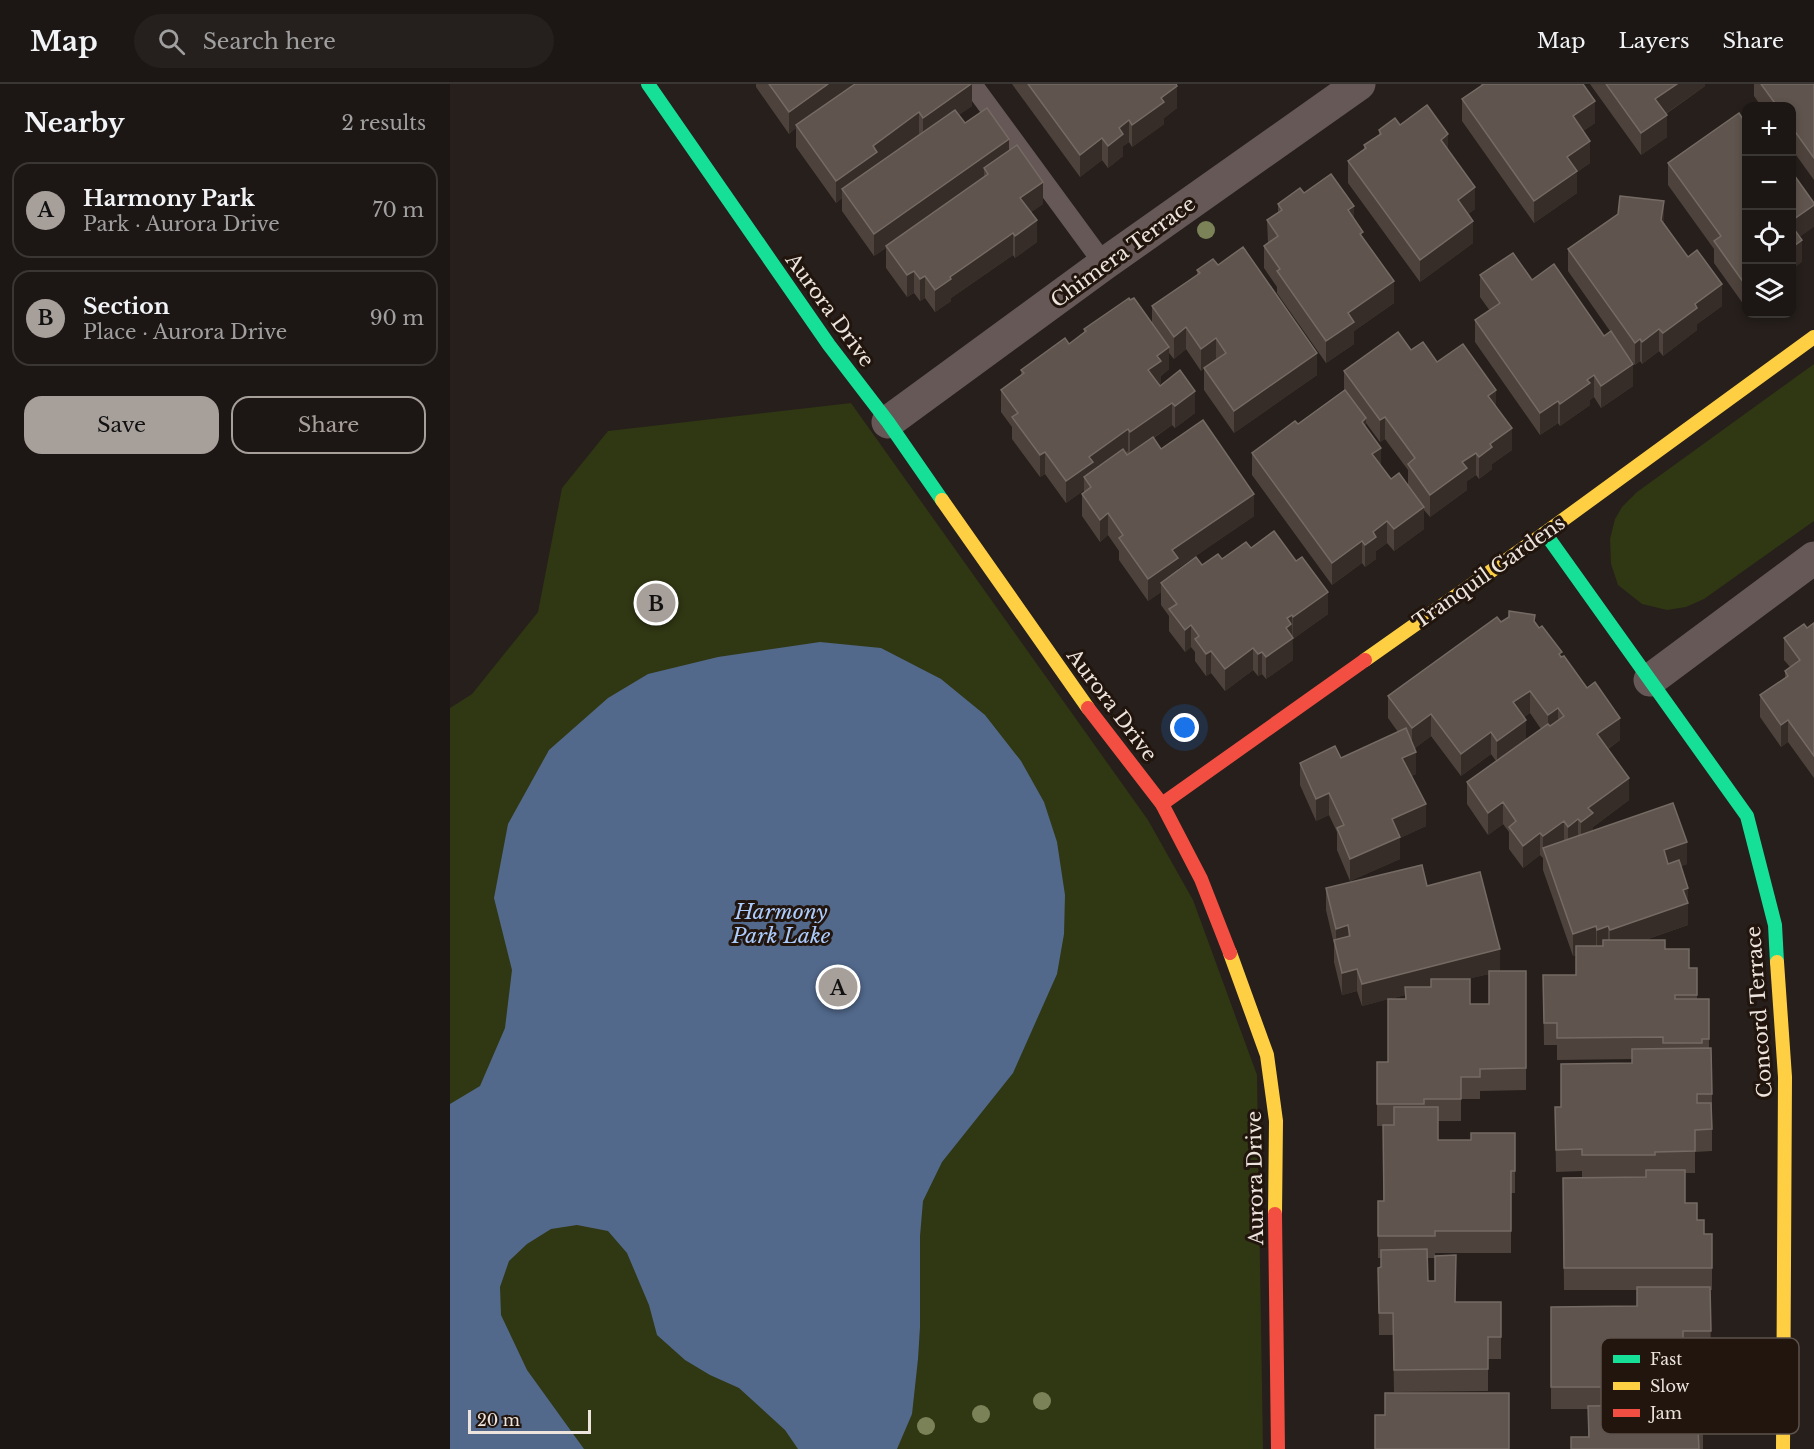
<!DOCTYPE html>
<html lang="en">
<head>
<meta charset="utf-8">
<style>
  :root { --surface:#1c1714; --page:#25201d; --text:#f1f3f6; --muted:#a09fa0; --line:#3a3634; --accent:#a79f9a }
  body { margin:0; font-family:"Libre Baskerville",serif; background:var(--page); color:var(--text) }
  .controls { position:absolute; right:18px; top:18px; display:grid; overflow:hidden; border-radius:12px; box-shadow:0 3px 9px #0003 }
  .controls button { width:54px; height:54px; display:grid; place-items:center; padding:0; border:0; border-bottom:2px solid var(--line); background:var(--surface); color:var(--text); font:30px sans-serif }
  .scale { position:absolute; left:18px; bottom:15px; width:123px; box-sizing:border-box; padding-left:6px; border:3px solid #ede4de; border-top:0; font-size:16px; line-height:21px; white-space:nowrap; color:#ede4de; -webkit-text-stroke:4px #21150d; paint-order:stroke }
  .you { position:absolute; left:735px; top:644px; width:21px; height:21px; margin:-15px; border:4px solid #fff; border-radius:50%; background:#1a73e8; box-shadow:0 0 0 9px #1a73e833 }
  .badge { display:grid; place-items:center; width:39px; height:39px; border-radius:50%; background:var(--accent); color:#111; font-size:20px; font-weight:700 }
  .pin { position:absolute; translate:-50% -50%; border:3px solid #fff; box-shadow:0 2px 6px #0006 }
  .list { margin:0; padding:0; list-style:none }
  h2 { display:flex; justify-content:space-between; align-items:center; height:78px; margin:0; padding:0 24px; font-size:26px }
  h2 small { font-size:20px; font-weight:400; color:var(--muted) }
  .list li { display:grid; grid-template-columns:39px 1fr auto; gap:18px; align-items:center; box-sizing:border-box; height:96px; margin:0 12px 12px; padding:0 12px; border:2px solid var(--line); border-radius:18px }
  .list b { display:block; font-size:22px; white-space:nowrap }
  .list p { margin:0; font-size:20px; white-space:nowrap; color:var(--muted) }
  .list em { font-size:20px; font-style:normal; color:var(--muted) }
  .actions { display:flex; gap:12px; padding:18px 24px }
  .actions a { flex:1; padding:14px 0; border:2px solid var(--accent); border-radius:18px; text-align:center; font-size:21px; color:var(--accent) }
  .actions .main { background:var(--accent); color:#111 }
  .icon { flex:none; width:33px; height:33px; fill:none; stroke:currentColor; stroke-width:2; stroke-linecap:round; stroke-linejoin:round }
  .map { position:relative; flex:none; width:1364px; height:1365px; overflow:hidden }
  header { display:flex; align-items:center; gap:36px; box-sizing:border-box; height:84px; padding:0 30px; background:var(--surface); border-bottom:2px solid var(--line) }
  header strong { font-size:28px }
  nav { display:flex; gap:33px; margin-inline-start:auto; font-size:21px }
  .search { width:420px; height:54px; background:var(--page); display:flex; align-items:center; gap:15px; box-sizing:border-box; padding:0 21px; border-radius:33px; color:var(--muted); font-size:22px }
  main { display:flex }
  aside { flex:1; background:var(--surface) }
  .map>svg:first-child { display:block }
  .green { fill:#303713 }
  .water { fill:#52698c }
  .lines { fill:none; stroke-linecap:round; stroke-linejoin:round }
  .lane { stroke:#665857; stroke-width:20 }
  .street { stroke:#665857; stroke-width:33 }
  .fast { stroke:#16e098; stroke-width:14 }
  .slow { stroke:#ffcf43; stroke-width:14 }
  .jam { stroke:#f24e42; stroke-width:14 }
  .tree { fill:#7b8258 }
  .wall { fill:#4e433c; fill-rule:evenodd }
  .shaded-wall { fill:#372d28 }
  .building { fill:#5f544e; stroke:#756b64; stroke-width:1.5 }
  .labels { text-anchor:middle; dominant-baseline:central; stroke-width:6; stroke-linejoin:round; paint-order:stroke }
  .street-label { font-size:20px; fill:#ede4de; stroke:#21150d }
  .water-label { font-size:21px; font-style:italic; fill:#acccfe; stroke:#21150d }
  .key { fill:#21150d; stroke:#5e534c; stroke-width:1.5 }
  .key-label { font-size:16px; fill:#ede4de }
</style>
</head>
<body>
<header>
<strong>Map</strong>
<div class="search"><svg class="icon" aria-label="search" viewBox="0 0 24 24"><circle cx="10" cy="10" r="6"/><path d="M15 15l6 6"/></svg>Search here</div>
<nav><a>Map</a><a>Layers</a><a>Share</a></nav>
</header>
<main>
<aside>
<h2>Nearby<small>2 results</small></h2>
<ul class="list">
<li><span class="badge">A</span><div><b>Harmony Park</b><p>Park · Aurora Drive</p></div><em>70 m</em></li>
<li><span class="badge">B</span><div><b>Section</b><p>Place · Aurora Drive</p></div><em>90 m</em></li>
</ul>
<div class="actions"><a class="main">Save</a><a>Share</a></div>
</aside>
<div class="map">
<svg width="1364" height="1365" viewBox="0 0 1364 1365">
  <rect width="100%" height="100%" fill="#261f1b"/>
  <g class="green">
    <path d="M1364,280V437L1254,515L1236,523L1217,526L1192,520L1168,501L1161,480L1160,455L1165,435L1172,423L1187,408Z"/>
    <path d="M401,319L698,736L743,816L807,991L813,1365H0V624L22,610L88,528L112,404L158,347Z"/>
  </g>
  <path class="water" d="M370,558L431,564L491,595L535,631L571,677L594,718L607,758L615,811L614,850L607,890L563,989L492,1078L473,1117L470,1152V1243L468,1275L462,1330L447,1365H348L335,1346L289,1304L260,1291L235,1276L207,1251L199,1221L177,1169L158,1147L127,1141L101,1145L77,1160L59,1177L50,1203L51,1231L77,1286L134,1365H0V1020L30,1002L55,944L62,886L44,814L58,740L99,666L158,614L198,590L268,573Z"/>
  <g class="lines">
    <path class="lane" d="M522,0L654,180"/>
    <g class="street">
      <path d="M438,338L654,180L909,0"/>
      <path d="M1200,596L1364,474"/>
    </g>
    <g class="fast">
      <path d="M198,0L379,261L438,338L492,416"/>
      <path d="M1095,449L1297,732L1325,841L1327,878"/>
    </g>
    <g class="slow">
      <path d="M492,416L638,624"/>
      <path d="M915,576L1095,449L1364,253"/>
      <path d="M780,869L817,971L826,1037L825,1130"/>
      <path d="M1327,878L1335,993L1333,1365"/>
    </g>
    <g class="jam">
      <path d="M638,624L712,720L751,795L780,869"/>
      <path d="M712,720L915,576"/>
      <path d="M825,1130L828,1365"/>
    </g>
  </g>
  <g class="tree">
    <circle cx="756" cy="146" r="9"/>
    <circle cx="592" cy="1317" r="9"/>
    <circle cx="531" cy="1330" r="9"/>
    <circle cx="476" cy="1342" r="9"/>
  </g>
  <g class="wall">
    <path d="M306,0H522V22L508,31L515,39L559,66L593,120L581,128L587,158L565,174L563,171L501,214V217L485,228L475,214L470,217L464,209L457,213L436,184V164L424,172L392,127V114L386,119L346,63V44L339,50L306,3Z"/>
    <path d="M562,0H726L727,24L714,34V40L682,63L679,58L673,62V72L658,84L652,76L630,93Z"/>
    <path d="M1031,0H1133L1145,39L1133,47L1140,79L1127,88V109L1084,139L1012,37V15L1031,2Z"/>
    <path d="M1140,0H1255V2L1216,30L1217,53L1191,71Z"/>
    <path d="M1304,0H1364V96L1341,64V22H1311L1304,12Z"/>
    <path d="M1296,40L1294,221L1264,179V165L1218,101V79Z"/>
    <path d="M950,41L998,66L1025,125L1018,130L1023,159L970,198L898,99V77L914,65V61L929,51V46Z"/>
    <path d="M854,109L904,135L944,219L904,247V260L876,279L827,209V203L814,184V162L818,159L817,136L828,129V120Z"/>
    <path d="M1214,139L1272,222L1247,240V246L1213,272L1209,267L1192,280L1190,277L1185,281L1179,273L1183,302L1151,324L1144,313L1140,316V321L1110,342L1108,339L1090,351L1025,258V236L1040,227L1030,213V191L1082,196L1154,252L1160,247L1118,187V165Z"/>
    <path d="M768,181L867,291L784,349L754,306V284L751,287L736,265L724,275L719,269V285L711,292V299L709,300L745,329L725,344L722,341L704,354L711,365L804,432L728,484V486L752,481L801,464L878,530L843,555L842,553L843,576L816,595L812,590L808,592L803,586L775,607L761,589L756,592L745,577V568L741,563L735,568L719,547V532L711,521V508L698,517L669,476V467L658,451L650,458L632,432V410L634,408V406L616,419L595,390L590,393L562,355V343L551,328V306L571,291V286L619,260L634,249V245L702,239V222L747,191V186Z"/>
    <path d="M961,266L987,278L1046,323L1062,366L1042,380V385L1029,395L1026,391L1017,397V406L980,433L974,426V445L944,467L937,459L926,467V475L915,483L912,479L882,501L802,391V369L848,340L894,306V287ZM916,339L930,358L935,355L958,386V400L941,395L931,382L916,343Z"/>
    <path d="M1051,538H1085L1112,573L1170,656L1158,665L1179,716L1143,743V747L1237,780L1231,782L1238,841L1195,856L1215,865L1239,884H1247V915H1259V964L1262,1010V1067L1245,1068V1089H1235V1119L1247,1136L1254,1150H1262V1206H1260L1261,1269H1243V1300H1241V1306H1253V1365H1121L1138,1353V1325H1101V1223L1187,1222V1206H1114L1113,1094L1196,1093H1132V1087L1106,1088L1105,1023H1111L1182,979V975L1107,976V961H1094L1093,891H1126V871L1123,872L1093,786V774L1090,771L1073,784L1059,765V748L1053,740L1038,751L1017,720V698L1046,677L1041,670L1011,692L981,652L965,664L966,690L961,692L976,742L950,754V775L900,797L887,766V748L879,731L866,737L850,701V679L891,674L948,648L938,634V612ZM1080,629L1091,645L1076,655L1074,633Z"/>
    <path d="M1364,539V694L1338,658L1331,663L1310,633V611L1335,594V587L1340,583L1334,576V554L1357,544Z"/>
    <path d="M977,802L1050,887H1076V1006L1030,1007V1015H1011V1037H988V1056H1021L1065,1049V1109H1061V1169H985V1172L1006,1218H1051V1275H1038V1307L944,1308L943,1251H929L928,1184L931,1183V1174H928V1117H933V1042H927V978H938V915L912,922L907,907L892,911L884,878V860L876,826V804ZM1039,890V920H1020L1017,895ZM955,911V915H940ZM978,1174H985V1197H978Z"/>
  </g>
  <g class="shaded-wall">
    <path d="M378,0H409L346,41V44L339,50V28Z"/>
    <path d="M522,0V22L473,56V34Z"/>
    <path d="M1227,0H1255V2L1205,37V15Z"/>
    <path d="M727,2V24L714,34V40L682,63V41L711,14Z"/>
    <path d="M1145,17V39L1123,54V32Z"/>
    <path d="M469,28V50L392,105V114L386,119V97L423,62Z"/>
    <path d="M1217,31V53L1191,71V49Z"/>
    <path d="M679,36V58L673,62V72L658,84V62L669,44Z"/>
    <path d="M998,50V72L991,56Z"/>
    <path d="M652,54V76L630,93V71Z"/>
    <path d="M559,55V77L538,90L534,84V95L436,162V164L424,172V150Z"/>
    <path d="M1140,57V79L1127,88V109L1084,139V117L1117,73Z"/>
    <path d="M593,98V120L570,136V114Z"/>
    <path d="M1025,103V125L1008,138V116Z"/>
    <path d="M1214,117V139L1211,136Z"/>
    <path d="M1364,121V143L1341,159V137Z"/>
    <path d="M904,122V144L898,126Z"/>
    <path d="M587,136V158L565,174V152Z"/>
    <path d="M1023,137V159L970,198V176Z"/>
    <path d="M563,149V171L501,214V217L485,228V206L500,193Z"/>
    <path d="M1352,156V178L1341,186V164Z"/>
    <path d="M464,187V209L457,213V191Z"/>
    <path d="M475,192V214L470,217V195Z"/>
    <path d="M944,197V219L904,247V260L876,279V257L898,229Z"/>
    <path d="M1296,197V219L1294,221V199Z"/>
    <path d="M1272,200V222L1247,240V246L1213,272V249L1245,220Z"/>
    <path d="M736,243V265L724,275V253Z"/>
    <path d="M1209,245V267L1192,280V258Z"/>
    <path d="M766,254V276L751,287V265Z"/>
    <path d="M1190,255V277L1185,281V259Z"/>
    <path d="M719,263V285L711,292V299L698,308V286L707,272Z"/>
    <path d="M867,269V291L784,349V327Z"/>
    <path d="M1183,280V302L1151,324V302Z"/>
    <path d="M1144,291V313L1140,316V321L1110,342V320L1137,296Z"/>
    <path d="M1046,306V328L1038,312Z"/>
    <path d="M745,307V329L725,344V322Z"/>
    <path d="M1108,317V339L1090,351V329Z"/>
    <path d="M722,319V341L680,370V348Z"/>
    <path d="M935,333V355L930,358V336Z"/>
    <path d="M916,334V356L912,338Z"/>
    <path d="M1062,344V366L1042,380V385L1029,395V373L1040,360Z"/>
    <path d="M678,345V367L643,392L634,393V406L616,419V397L639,373Z"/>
    <path d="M931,364V386L922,370Z"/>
    <path d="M595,368V390L590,393V371Z"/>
    <path d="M1026,369V391L1017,397V406L980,433V411L1012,378Z"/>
    <path d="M804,410V432L728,484V496L711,499V508L698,517V495L722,466Z"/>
    <path d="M974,423V445L944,467V445Z"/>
    <path d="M658,429V451L650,458V436Z"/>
    <path d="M937,437V459L926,467V475L915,483V461L923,448Z"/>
    <path d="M912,457V479L882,501V479Z"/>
    <path d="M878,508V530L843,555V533Z"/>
    <path d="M842,531L843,576L816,595V573L836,544L837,534Z"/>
    <path d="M741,541V563L735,568V546Z"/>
    <path d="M803,564V586L775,607V585Z"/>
    <path d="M761,567V589L756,592V570Z"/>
    <path d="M812,568V590L808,592V570Z"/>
    <path d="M1080,607V629L1063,640V618Z"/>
    <path d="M1108,624V646L1098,653V631Z"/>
    <path d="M981,630V652L962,666V644Z"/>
    <path d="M1170,634V656L1147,672V650Z"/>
    <path d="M1076,636V658L1047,679V657Z"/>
    <path d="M1338,636V658L1331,663V641Z"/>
    <path d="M1041,648V670L1011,692V670Z"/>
    <path d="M966,668V690L952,696V674Z"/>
    <path d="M1179,694V716L1143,743V751L1131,760V738L1138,724Z"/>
    <path d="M879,709V731L866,737V715Z"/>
    <path d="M1053,718V740L1038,751V729Z"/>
    <path d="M976,720V742L950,754V775L900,797V775L942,735Z"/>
    <path d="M1128,735V757L1118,765V743Z"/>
    <path d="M1114,737V759L1093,764V774V752Z"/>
    <path d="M1090,749V771L1073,784V762Z"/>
    <path d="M1237,758V780L1214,788V766Z"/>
    <path d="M1238,804V841L1160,868V846Z"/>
    <path d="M898,841V863H886V845Z"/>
    <path d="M1146,842V864L1123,872V850Z"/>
    <path d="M1158,842V864L1147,868V846Z"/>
    <path d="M1050,865V887L912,922V900Z"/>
    <path d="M907,885V907L892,911V889Z"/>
  </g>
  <g class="building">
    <path d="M319,0H378L339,28Z"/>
    <path d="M405,0H521L473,34L469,28L423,62L427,68L386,97L346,41Z"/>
    <path d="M578,0H726L727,2L711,14L714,18L682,41L679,36L669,44L673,50L658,62L652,54L630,71Z"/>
    <path d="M1034,0H1133L1145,17L1123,32L1140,57L1117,73L1127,87L1084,117L1012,15Z"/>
    <path d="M1156,0H1227L1205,15L1217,31L1191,49Z"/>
    <path d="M1311,0H1364V74L1341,42V22H1327Z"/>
    <path d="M977,21L998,50L991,56L1025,103L1008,116L1023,137L970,176L898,77L916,64L914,61L931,50L929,46L945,34L950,41Z"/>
    <path d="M537,24L559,55L424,150L392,105L505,26L515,39Z"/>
    <path d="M1289,29L1296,40V197L1294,199L1264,157L1271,152L1218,79Z"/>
    <path d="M567,61L593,98L570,114L587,136L565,152L563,149L500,193L501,195L485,206L475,192L470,195L464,187L457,191L436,162L538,90L534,84Z"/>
    <path d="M881,90L904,122L898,126L913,148L910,150L944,197L898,229L904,238L876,257L827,187L830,185L814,162L828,152L817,136L832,126L828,120L850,104L854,109Z"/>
    <path d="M1344,91L1364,119V121L1341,137V92Z"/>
    <path d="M1170,112L1214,117L1211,136L1238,173L1247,166L1272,200L1245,220L1247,224L1213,249L1209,245L1192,258L1190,255L1185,259L1118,165L1168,130Z"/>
    <path d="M1341,141L1352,156L1341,164Z"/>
    <path d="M793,163L867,269L784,327L754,284L776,269L766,254L751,265L736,243L724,253L702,222L750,189L747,186L763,175L768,181Z"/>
    <path d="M1063,169L1082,196L1104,180L1154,252L1161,247L1183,280L1151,302L1144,291L1137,296L1140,299L1110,320L1108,317L1090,329L1025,236L1050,219L1030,191Z"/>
    <path d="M679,214L680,216L684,214L719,263L707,272L711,277L698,286L710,302L730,286L745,307L725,322L722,319L680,348L678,345L639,373L643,378L616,397L595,368L590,371L562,333L568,329L551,306L574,289L571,286L615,254L619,260L636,247L634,245Z"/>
    <path d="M948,248L961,266L973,258L987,278L1013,260L1046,306L1038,312L1062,344L1040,360L1042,363L1029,373L1026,369L1012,378L1017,384L980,411L958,380L965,374L935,333L930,336L894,287Z"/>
    <path d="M895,306L916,334L912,338L931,364L922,370L941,395L949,389L974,423L944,445L937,437L923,448L926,453L915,461L912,457L882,479L802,369L845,337L848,340Z"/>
    <path d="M753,336L804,410L722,466L728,474L698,495L669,454L673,451L658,429L650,436L632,410L641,403L634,393L673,365L677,371L703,353L711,365Z"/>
    <path d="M824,447L846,477L852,473L878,508L843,533L842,531L837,534L841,540L836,544L843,554L816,573L812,568L808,570L803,564L775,585L761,567L756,570L745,555L749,552L741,541L735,546L719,525L727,520L711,499L746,473L752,481L768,470L772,475L796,458L801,464Z"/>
    <path d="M1059,527L1085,531L1084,537L1089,544L1092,542L1112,568L1109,570L1111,573L1114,572L1137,604L1145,598L1170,634L1147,650L1179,694L1138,724L1143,729L1131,738L1128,735L1118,743L1114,737L1093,752L1090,749L1073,762L1059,743L1066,737L1053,718L1038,729L1017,698L1098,640L1100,642L1114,632L1108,624L1098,631L1080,607L1063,618L1076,636L1047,657L1041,648L1011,670L981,630L962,644L938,612L1047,533L1051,538L1059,533Z"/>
    <path d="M1364,539V672L1338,636L1331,641L1310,611L1338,592L1335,587L1350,576L1334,554L1354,540L1357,544Z"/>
    <path d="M956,644L966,668L952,674L976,720L942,735L950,753L900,775L887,744L894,741L879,709L866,715L850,679L885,662L891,674Z"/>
    <path d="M1223,719L1237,758L1214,766L1218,780L1229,776L1238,804L1233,806L1238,819L1160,846L1158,842L1147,846L1146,842L1123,850L1093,764Z"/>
    <path d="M972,781L977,802L1030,788L1050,865L912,900L907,885L892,889L884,856L900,852L898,841L886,845L876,804Z"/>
    <path d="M1153,856H1215V865H1239V884H1247V911H1225V915H1259V955H1252V959H1213V953L1107,954V939H1094L1093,891H1126V862H1153Z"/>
    <path d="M1039,887H1076V984L1030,985V993H1011V1015H974V1020H927V978H938V915H956L955,903H981V895H1020V920H1039Z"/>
    <path d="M1261,964L1262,1010H1247V1019H1261L1262,1045L1245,1046V1067L1205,1068V1071H1132V1065L1106,1066L1105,1023H1111V980L1182,979V965Z"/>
    <path d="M944,1023H988V1056H1021V1049H1065V1087H1061V1147H985V1152H928V1117H934L933,1041H944Z"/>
    <path d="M1196,1086H1235V1119H1247V1136H1254V1150H1262V1184H1114L1113,1094L1196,1093Z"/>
    <path d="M977,1165L978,1197H985V1172L1006,1171L1005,1218H1051V1253H1038V1285L944,1286L943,1229H929L928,1184L931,1183V1166Z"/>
    <path d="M1187,1203H1260L1261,1247H1233V1255H1243V1278H1240L1241,1303H1101V1223L1187,1222Z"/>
    <path d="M1253,1306V1346H1248L1249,1365H1121V1353H1139L1138,1322L1212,1321V1307Z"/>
    <path d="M935,1309H1059V1365H925V1331H935Z"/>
  </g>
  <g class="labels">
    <g class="street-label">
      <text transform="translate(673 168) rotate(-36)">Chimera Terrace</text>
      <text transform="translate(380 226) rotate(54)">Aurora Drive</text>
      <text transform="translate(1039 488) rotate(-35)">Tranquil Gardens</text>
      <text transform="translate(662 621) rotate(53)">Aurora Drive</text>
      <text transform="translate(1309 928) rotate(-94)">Concord Terrace</text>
      <text transform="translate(805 1094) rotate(-91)">Aurora Drive</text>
    </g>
    <g class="water-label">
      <text x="331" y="828">Harmony<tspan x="331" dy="24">Park Lake</tspan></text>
    </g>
  </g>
  <rect x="1151" y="1254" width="198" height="96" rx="9" class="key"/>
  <rect x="1163" y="1271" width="27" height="8" fill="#16e098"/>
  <rect x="1163" y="1298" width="27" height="8" fill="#ffcf43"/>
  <rect x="1163" y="1325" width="27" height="8" fill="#f24e42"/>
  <g class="key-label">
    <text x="1200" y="1281">Fast</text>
    <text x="1200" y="1308">Slow</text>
    <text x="1200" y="1335">Jam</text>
  </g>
</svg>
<div class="controls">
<button>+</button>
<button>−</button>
<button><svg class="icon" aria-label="locate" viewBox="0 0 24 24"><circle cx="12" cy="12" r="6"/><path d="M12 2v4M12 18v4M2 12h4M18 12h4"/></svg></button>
<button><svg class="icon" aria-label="layers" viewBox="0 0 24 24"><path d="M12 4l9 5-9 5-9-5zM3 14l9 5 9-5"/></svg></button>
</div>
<div class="scale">20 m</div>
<div class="you"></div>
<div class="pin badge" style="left:388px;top:903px">A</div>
<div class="pin badge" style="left:206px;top:519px">B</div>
</div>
</main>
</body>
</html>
